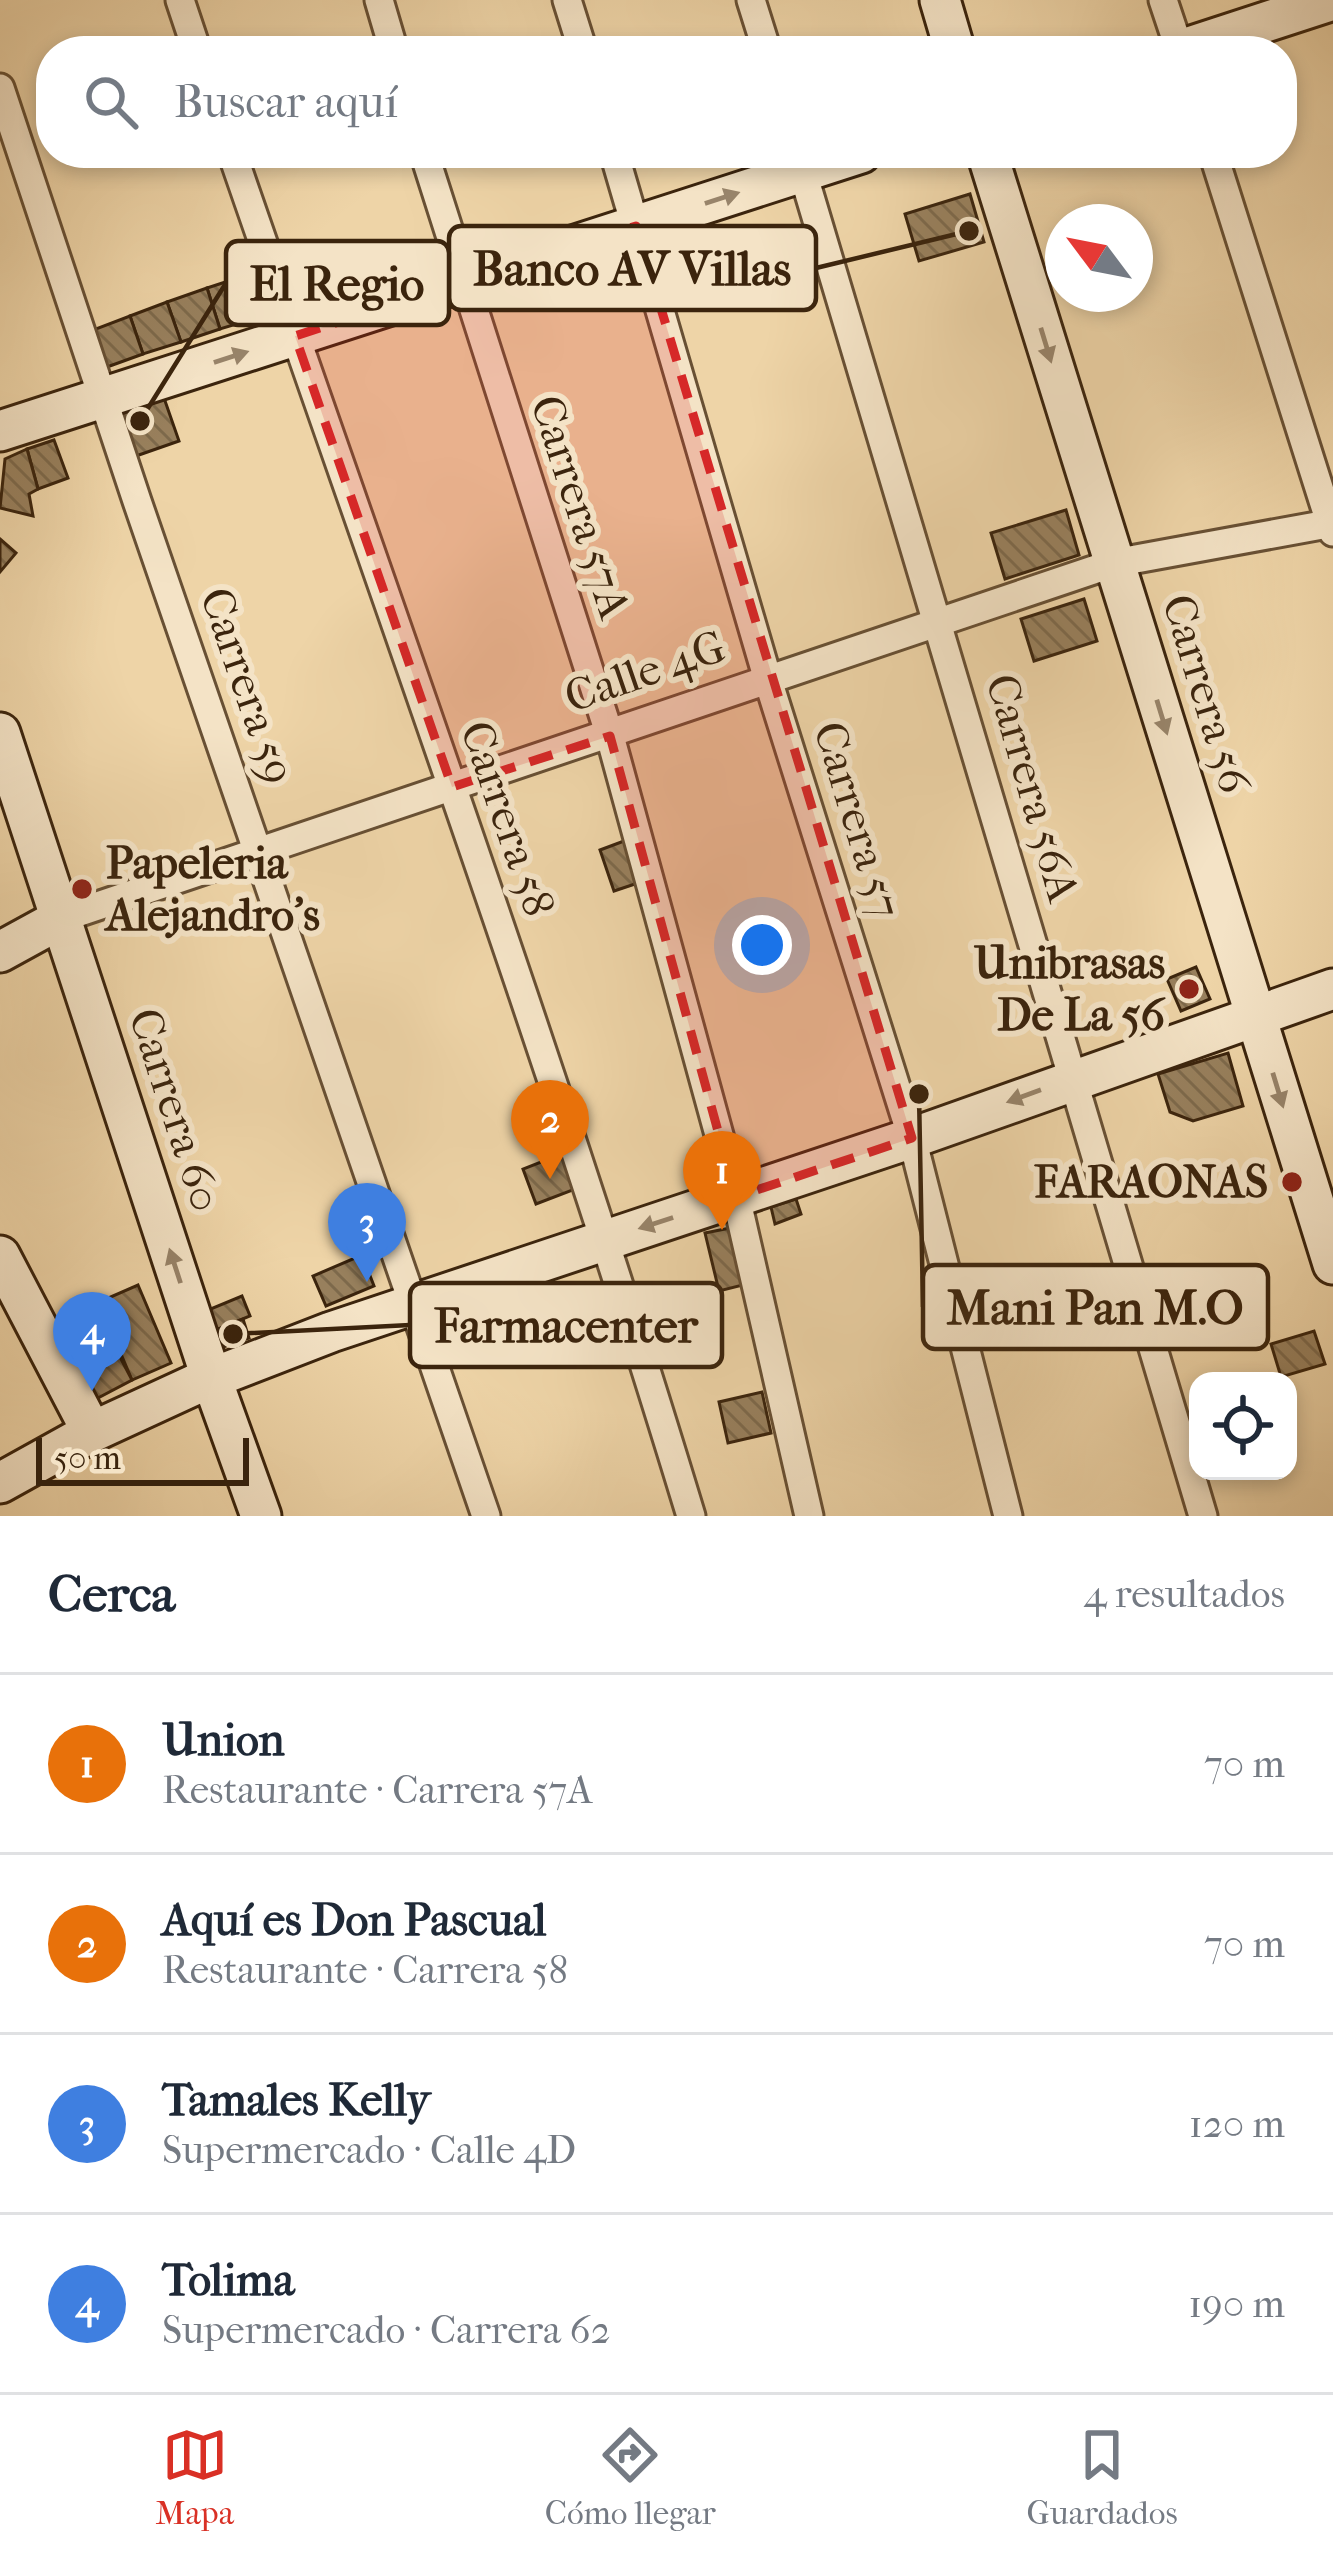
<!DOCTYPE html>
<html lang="es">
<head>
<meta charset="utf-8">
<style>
  :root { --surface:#fff; --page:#f2f2f3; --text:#1f2937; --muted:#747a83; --line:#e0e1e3; --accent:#d93025 }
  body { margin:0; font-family:"IM FELL French Canon",serif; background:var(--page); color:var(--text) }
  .controls { position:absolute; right:36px; bottom:36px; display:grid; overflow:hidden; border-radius:24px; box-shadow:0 6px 18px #0003 }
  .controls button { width:108px; height:108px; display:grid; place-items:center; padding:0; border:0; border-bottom:3px solid var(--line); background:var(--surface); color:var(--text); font:60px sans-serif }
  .compass { position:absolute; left:1045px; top:204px; width:108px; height:108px; border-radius:50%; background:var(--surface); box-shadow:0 6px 18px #0003; rotate:302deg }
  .scale { position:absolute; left:36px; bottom:30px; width:213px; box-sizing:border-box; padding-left:12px; border:6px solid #3b240d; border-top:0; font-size:33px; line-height:42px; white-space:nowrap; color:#3b240d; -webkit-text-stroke:9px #f4e3c6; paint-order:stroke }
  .you { position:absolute; left:762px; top:945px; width:42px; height:42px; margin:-30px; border:9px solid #fff; border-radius:50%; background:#1a73e8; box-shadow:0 0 0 18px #1a73e833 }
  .badge { display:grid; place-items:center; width:78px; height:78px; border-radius:50%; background:var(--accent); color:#fff; font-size:39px; font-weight:700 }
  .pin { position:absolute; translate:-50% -99px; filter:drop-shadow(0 3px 6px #0008) }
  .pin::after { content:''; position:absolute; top:63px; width:42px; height:36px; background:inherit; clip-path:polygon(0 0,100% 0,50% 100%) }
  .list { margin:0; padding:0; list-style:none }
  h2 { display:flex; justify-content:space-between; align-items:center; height:156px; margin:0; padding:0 48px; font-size:51px }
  h2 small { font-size:39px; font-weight:400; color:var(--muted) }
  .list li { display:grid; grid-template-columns:78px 1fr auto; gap:36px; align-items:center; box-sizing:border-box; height:180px; padding:0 48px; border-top:3px solid var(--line) }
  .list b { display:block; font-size:45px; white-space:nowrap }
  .list p { margin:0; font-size:39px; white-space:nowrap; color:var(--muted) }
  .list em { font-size:39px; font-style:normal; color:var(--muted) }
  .icon { flex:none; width:66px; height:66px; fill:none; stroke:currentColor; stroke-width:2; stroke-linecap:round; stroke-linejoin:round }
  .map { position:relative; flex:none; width:1333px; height:1516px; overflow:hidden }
  .search { position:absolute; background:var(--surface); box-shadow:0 6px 18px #0003; left:36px; right:36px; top:36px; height:132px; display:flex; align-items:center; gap:30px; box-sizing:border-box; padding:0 42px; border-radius:48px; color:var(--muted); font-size:45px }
  .sheet { height:876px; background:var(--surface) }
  nav { display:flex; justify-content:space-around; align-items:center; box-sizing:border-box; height:168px; border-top:3px solid var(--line); background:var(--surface); font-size:33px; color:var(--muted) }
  nav a { display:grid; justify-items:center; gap:6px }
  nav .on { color:var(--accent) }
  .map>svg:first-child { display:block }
  .building { fill:url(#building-back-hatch); stroke:#3b240d; stroke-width:3 }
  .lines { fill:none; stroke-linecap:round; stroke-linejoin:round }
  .street-casing { stroke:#685034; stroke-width:33 }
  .secondary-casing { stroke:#3b240d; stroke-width:45 }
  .street { stroke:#f4e3c6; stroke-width:27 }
  .secondary { stroke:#f4e3c6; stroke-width:39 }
  .oneway { fill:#98846a }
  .marked { fill:#d62828; fill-opacity:0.2; stroke:#d62828; stroke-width:9; stroke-dasharray:24 15; stroke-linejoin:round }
  .poi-dot { fill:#8f2418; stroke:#f4e3c6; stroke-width:4.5 }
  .labels { text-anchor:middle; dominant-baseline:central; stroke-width:12; stroke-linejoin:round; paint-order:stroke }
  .street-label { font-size:45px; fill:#3b240d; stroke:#f4e3c6 }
  .poi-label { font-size:45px; font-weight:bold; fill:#3b240d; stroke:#f4e3c6; text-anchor:end }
  .leader { fill:none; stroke:#3b240d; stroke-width:4.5 }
  .callout-dot { fill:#3b240d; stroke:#f4e3c6; stroke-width:4.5 }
  .callout { fill:#f4e3c6; stroke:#3b240d; stroke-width:4.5 }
  .callout-label { font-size:48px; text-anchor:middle; font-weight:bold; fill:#3b240d }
</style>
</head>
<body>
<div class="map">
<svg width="1333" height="1516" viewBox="0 0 1333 1516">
  <defs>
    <pattern id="building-back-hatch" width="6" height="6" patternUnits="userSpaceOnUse" patternTransform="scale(3)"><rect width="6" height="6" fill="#98805d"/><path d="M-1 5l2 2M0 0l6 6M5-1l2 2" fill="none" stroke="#7d694b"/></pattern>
  </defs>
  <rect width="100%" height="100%" fill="#eed4a7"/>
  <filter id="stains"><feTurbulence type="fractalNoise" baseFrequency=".00167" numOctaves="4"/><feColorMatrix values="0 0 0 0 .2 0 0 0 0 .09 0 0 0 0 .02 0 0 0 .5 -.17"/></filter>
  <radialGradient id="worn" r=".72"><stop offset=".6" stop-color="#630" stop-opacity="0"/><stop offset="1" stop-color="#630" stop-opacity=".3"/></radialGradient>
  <g class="building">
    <path d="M970,194L984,242L919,261L905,214Z"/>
    <path d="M250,274L263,316L220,329L207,288Z"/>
    <path d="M207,288L220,329L181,342L167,302Z"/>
    <path d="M167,302L181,342L143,354L130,316Z"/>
    <path d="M130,316L143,354L107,367L93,330Z"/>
    <path d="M164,398L179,441L136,456L121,413Z"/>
    <path d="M54,440L68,478L38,489L27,449Z"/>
    <path d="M27,449L38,489L29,494L33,516L0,508L5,459Z"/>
    <path d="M1066,510L1079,555L1005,579L991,533Z"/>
    <path d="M0,539L16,553L0,572Z"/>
    <path d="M1084,599L1097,641L1034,661L1021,619Z"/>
    <path d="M624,841L638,883L614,891L600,850Z"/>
    <path d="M1196,967L1210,999L1181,1011L1167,979Z"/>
    <path d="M1228,1053L1243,1106L1193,1121L1170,1112L1158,1074Z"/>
    <path d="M564,1153L578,1188L536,1204L523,1169Z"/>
    <path d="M796,1199L801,1214L775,1224L771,1207Z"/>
    <path d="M730,1228L743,1285L719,1291L705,1233Z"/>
    <path d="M362,1255L374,1286L326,1306L313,1276Z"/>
    <path d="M138,1285L171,1363L132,1380L99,1302Z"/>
    <path d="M242,1296L250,1316L216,1330L208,1310Z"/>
    <path d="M243,1319L249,1338L223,1347L216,1330Z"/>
    <path d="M1314,1331L1325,1364L1281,1377L1271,1344Z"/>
    <path d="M110,1338L132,1380L96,1399L74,1359Z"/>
    <path d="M762,1392L771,1433L728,1443L719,1402Z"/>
  </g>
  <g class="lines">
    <g class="street-casing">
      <g id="street">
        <path d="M180,0L197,51"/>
        <path d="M379,0L394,51"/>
        <path d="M567,0L583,51"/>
        <path d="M751,0L767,51"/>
        <path d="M1163,0L1180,51"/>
        <path d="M0,88L137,501L486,1516"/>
        <path d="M232,153C388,606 552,1057 691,1516"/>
        <path d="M424,153L610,736L736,1197L809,1516"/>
        <path d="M614,153L768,680L912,1138L1008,1516"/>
        <path d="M797,153L1203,1516"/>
        <path d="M1213,153L1333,532"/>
        <path d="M62,918L1114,563L1333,523"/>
      </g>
    </g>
    <g class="secondary-casing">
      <g id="secondary">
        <path d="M940,0L955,51"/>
        <path d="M1177,51L1333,0"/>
        <path d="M987,153L1333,1264"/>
        <path d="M0,431L861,153"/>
        <path d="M0,733L211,1377L261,1516"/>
        <path d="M0,952L62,918"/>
        <path d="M0,1256L92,1432"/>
        <path d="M0,1483L92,1432L194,1385L331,1332L912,1138L1333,989"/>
      </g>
    </g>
    <use href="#street" class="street"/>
    <use href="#secondary" class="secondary"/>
  </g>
  <defs><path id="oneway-solid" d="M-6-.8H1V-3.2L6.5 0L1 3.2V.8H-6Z" transform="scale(3)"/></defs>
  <g class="oneway">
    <use href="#oneway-solid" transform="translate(722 198) rotate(-18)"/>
    <use href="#oneway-solid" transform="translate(1046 345) rotate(73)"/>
    <use href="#oneway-solid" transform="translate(231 357) rotate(-18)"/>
    <use href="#oneway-solid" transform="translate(1162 717) rotate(73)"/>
    <use href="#oneway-solid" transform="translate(1278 1090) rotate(73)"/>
    <use href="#oneway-solid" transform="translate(1024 1096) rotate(160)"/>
    <use href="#oneway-solid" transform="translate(656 1223) rotate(162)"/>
    <use href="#oneway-solid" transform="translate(175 1266) rotate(-108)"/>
  </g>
  <path class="marked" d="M636,226L912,1138L736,1197L610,736L452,787L295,336Z"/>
  <g class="poi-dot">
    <circle cx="82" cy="889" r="12"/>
    <circle cx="1189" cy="989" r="12"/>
    <circle cx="1292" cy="1182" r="12"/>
  </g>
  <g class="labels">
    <g class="street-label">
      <text transform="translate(580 507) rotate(72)">Carrera 57A</text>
      <text transform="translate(645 672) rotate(-19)">Calle 4G</text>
      <text transform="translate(247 686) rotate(71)">Carrera 59</text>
      <text transform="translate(1206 694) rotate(73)">Carrera 56</text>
      <text transform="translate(1032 788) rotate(74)">Carrera 56A</text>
      <text transform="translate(507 819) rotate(71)">Carrera 58</text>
      <text transform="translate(857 820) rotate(73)">Carrera 57</text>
      <text transform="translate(175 1110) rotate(72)">Carrera 60</text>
    </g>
    <g class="poi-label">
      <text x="106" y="863" text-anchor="start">Papeleria<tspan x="106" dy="52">Alejandro's</tspan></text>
      <text x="1165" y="963">Unibrasas<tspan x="1165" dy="52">De La 56</tspan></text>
      <text x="1268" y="1182">FARAONAS</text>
    </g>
  </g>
  <path class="leader" d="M969 231L816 268M140 421L226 283M919 1094L923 1307M233 1334L410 1325"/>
  <g class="callout-dot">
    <circle cx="969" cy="231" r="12"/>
    <circle cx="140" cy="421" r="12"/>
    <circle cx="919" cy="1094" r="12"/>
    <circle cx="233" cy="1334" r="12"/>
  </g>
  <g class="callout">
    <rect x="449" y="226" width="367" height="84" rx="12"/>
    <rect x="226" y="241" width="223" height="84" rx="12"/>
    <rect x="923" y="1265" width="345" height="84" rx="12"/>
    <rect x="410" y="1283" width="312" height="84" rx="12"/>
  </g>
  <g class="callout-label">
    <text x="632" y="285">Banco AV Villas</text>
    <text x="337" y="300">El Regio</text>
    <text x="1095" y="1324">Mani Pan M.O</text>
    <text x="566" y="1342">Farmacenter</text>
  </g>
  <rect width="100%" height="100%" filter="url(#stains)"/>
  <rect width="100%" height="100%" fill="url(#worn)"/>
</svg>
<div class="controls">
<button><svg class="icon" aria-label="locate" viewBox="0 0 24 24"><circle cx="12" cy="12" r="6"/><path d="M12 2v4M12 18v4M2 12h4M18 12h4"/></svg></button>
</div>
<svg class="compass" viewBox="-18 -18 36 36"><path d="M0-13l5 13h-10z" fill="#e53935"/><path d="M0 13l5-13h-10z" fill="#747a83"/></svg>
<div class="scale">50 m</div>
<div class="you"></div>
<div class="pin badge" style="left:722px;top:1230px;background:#e8710a">1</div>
<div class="pin badge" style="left:550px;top:1179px;background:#e8710a">2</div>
<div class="pin badge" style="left:367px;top:1282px;background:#3f7fe0">3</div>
<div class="pin badge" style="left:92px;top:1391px;background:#3f7fe0">4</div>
<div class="search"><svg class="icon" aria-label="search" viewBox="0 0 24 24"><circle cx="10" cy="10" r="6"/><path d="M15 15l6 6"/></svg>Buscar aquí</div>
</div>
<section class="sheet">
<h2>Cerca<small>4 resultados</small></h2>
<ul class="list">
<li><span class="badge" style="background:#e8710a">1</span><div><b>Union</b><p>Restaurante · Carrera 57A</p></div><em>70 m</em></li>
<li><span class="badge" style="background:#e8710a">2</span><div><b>Aquí es Don Pascual</b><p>Restaurante · Carrera 58</p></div><em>70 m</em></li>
<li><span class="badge" style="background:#3f7fe0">3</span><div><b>Tamales Kelly</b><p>Supermercado · Calle 4D</p></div><em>120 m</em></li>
<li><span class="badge" style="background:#3f7fe0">4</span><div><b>Tolima</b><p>Supermercado · Carrera 62</p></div><em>190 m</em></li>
</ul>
</section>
<nav>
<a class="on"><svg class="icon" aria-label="map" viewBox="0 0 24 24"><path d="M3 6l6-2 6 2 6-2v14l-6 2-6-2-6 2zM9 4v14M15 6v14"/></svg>Mapa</a>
<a><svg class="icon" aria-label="directions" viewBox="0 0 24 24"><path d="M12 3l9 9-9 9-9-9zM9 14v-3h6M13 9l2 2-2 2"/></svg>Cómo llegar</a>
<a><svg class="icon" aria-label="saved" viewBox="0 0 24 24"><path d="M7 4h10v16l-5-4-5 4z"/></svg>Guardados</a>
</nav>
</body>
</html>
